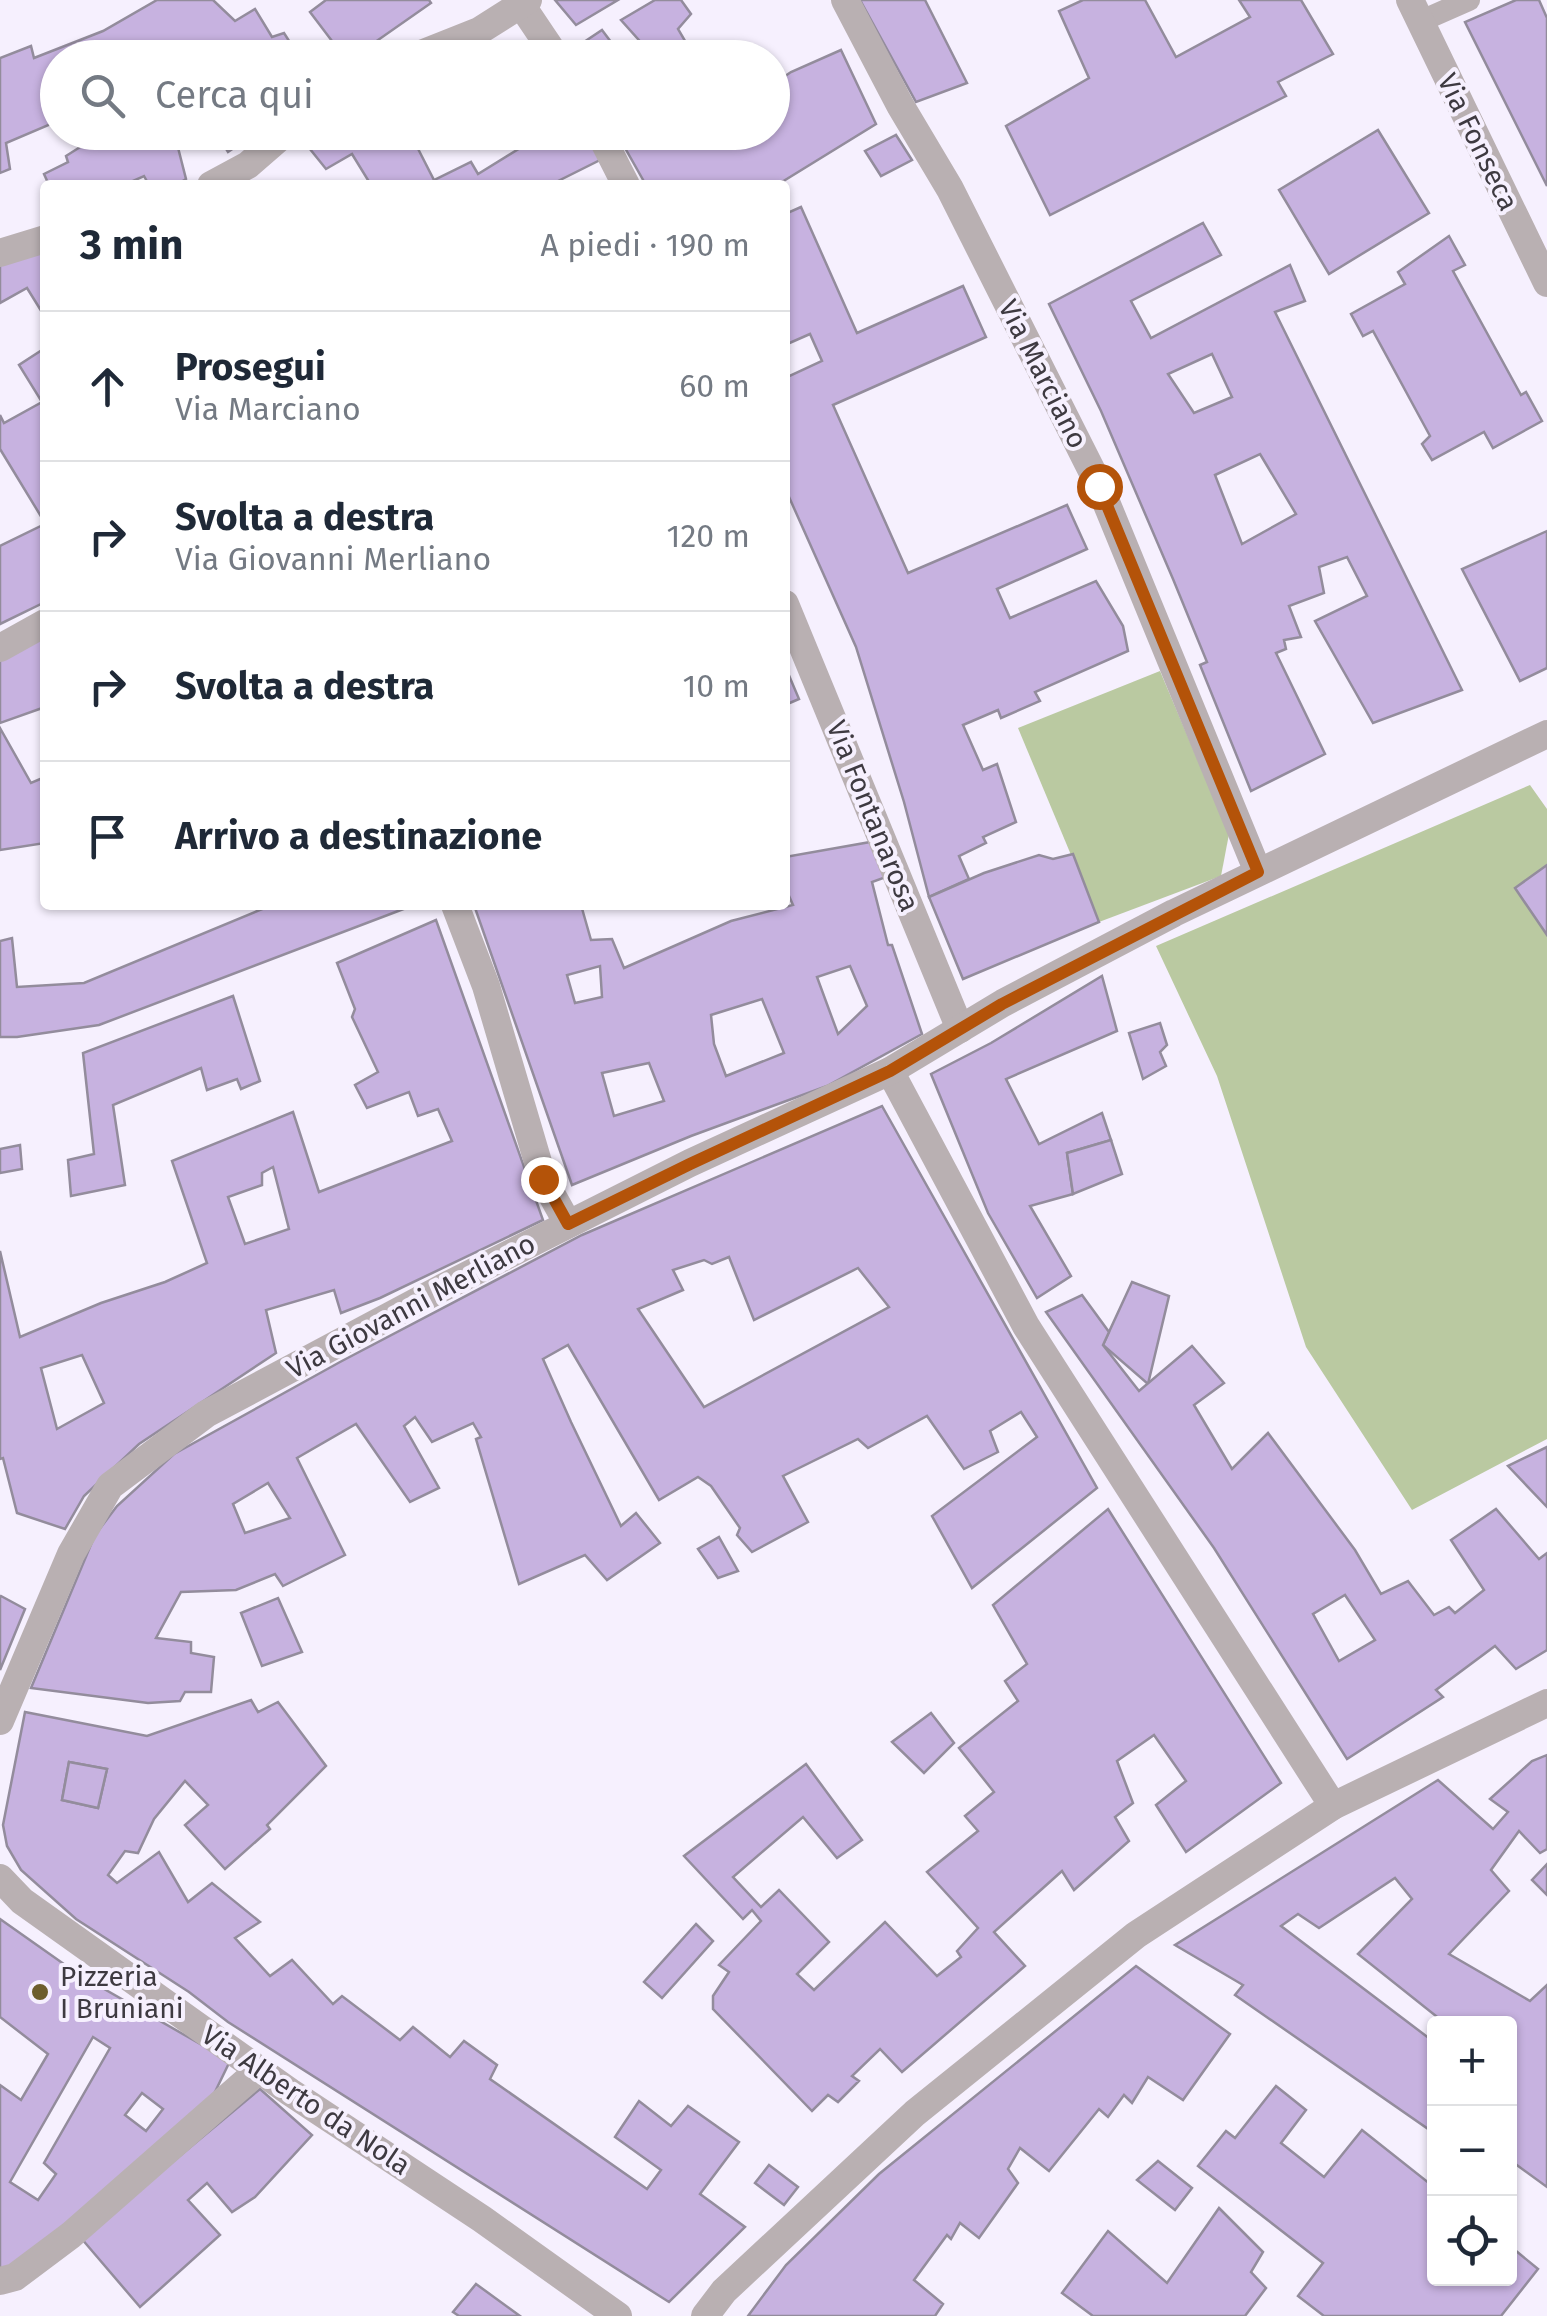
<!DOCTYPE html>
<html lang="it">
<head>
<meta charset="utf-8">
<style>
  :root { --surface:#fff; --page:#f6f6f7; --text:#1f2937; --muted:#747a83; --line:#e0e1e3 }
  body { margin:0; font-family:"Fira Sans",sans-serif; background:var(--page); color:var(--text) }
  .controls { position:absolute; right:30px; bottom:30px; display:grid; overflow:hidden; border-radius:10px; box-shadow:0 2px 8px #0004 }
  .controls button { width:90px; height:90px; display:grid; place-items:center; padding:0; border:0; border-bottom:2px solid var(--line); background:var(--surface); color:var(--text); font:50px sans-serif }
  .stop { position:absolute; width:30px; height:30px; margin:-22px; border:8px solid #b45309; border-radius:50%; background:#fff }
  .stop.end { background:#b45309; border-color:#fff; box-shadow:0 2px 10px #0008 }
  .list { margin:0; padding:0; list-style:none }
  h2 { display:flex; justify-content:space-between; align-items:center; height:130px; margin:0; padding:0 40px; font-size:42px }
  h2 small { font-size:32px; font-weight:400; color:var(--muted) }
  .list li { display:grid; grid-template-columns:65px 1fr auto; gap:30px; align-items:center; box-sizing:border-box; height:150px; padding:0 40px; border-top:2px solid var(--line) }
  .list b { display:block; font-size:38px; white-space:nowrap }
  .list p { margin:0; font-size:32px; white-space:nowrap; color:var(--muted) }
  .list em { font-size:32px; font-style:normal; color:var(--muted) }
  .icon { flex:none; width:55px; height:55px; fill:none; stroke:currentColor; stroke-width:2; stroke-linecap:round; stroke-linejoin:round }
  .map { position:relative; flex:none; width:1547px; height:2316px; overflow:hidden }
  .search { position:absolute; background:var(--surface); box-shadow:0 2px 8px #0004; left:40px; top:40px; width:750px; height:110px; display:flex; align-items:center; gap:25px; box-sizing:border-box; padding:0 35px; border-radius:55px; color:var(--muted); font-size:38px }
  .panel { position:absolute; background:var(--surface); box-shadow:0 2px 8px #0004; left:40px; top:180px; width:750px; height:730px; border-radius:10px }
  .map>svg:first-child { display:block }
  .green { fill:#bac9a1 }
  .building { fill:#c7b2e0; stroke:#938c9c; stroke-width:2.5; fill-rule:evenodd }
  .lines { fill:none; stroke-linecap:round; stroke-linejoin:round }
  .service { stroke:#b9b0b2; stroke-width:22 }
  .minor { stroke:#b9b0b2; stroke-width:28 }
  .route { stroke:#b45309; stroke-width:12 }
  .poi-dot { fill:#6d5e2c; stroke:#f6f0fe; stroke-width:4 }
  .labels { text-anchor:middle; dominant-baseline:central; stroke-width:8; stroke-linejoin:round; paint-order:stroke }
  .street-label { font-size:28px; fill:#3e3a41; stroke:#f6f0fe }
  .poi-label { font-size:28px; fill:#3e3a41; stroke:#f6f0fe; text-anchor:start }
</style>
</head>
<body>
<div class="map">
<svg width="1547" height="2316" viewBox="0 0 1547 2316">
  <rect width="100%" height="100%" fill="#f6f0fe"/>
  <g class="green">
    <path d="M1160,671L1229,834L1221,876L1099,922L1018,728Z"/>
    <path d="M1530,785L1547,809V1439L1412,1510L1306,1347L1217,1076L1156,946Z"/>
  </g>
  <g class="building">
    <path d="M157,0H213L235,21L255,9L272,37L284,33L300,58H58V121L6,143L10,169L0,173V58L31,46L34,58L103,31Z"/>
    <path d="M326,0H429L431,3L368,47L375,58H311L332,41L310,12Z"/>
    <path d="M555,0H618L576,25Z"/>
    <path d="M655,0H681L691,14L678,29L695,58H655L621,20Z"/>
    <path d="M860,0H925L967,83L916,102Z"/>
    <path d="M1083,0H1145L1176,57L1250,17L1239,0H1301L1333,54L1278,82L1286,96L1050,215L1006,126L1089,78L1059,11Z"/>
    <path d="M1516,0H1539L1547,18V186L1465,22Z"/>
    <path d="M602,30L623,58H569L566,54Z"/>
    <path d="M841,50L876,124L777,185H646L616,132H695L697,138L704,132H772V85L791,72Z"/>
    <path d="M1378,130L1429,213L1329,274L1279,190Z"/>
    <path d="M95,132H174L186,179L176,185H149L144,176L124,185H49L44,174L68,162L66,156L96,137Z"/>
    <path d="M216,132H257L228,152Z"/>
    <path d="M327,132H419L412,137L434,180L471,162L478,174L538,137L536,132H586L602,159L550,185H371L352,154L326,169L306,144Z"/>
    <path d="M896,135L912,160L881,176L865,151Z"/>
    <path d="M801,207L857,333L963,286L986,337L833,405L908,573L1067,505L1087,549L997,589L1010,618L1096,581L1123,626L1128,651L1035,692L1040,701L1001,718L998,710L963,725L983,770L997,764L1016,822L983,837L986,843L959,856L969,879L929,897L904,802L856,647L785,488V378L822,361L810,334L785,345V214Z"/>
    <path d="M1203,223L1221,255L1131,301L1151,338L1290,265L1305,301L1275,312L1462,690L1373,723L1315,621L1367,596L1347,557L1319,567L1324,593L1289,606L1301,637L1284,640L1286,649L1276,653L1325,754L1251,791L1200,665L1207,662L1173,579L1101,411L1049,304ZM1212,354L1232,397L1194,413L1168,374ZM1260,454L1296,514L1242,544L1215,475Z"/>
    <path d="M1449,236L1465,265L1453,271L1521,395L1526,392L1542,421L1493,448L1484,432L1432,460L1422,444L1430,436L1373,331L1363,336L1351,314L1405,284L1398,272Z"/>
    <path d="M45,241V317L27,288L0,303V256Z"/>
    <path d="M45,348V523L0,449V415L4,423L42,402L19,365Z"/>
    <path d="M45,524V602L0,624V546Z"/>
    <path d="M1547,531V668L1520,681L1462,569Z"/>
    <path d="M45,629V707L0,723V656Z"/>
    <path d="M785,666L799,699L785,705Z"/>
    <path d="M0,728L31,783L45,777V843L0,850Z"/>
    <path d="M876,841L886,877L872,882L888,945H892L922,1034L827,1086L691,1136L572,1185L474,905H581L591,940L612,939L624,968L731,921L793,905L785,887V857ZM600,966L602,997L575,1003L567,975ZM850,966L867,1006L838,1034L817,977ZM762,999L784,1053L726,1076L714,1044L711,1015ZM649,1063L664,1101L614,1116L602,1073Z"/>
    <path d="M1073,854L1099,922L963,979L929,897L984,873L1039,855L1053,859Z"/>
    <path d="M1547,865V935L1515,888Z"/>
    <path d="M272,905H414L99,1025L17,1037H0V941L12,938L17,987L84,983Z"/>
    <path d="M436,920L543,1220L380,1298L341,1313L334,1290L266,1310L276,1353L139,1444L84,1496L65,1529L17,1513L3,1458L0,1459V1251L20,1337L101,1303L165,1282L207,1263L172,1161L293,1112L319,1192L452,1141L438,1109L418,1116L409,1092L367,1108L355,1085L378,1072L352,1017L355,1009L337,963ZM273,1167L289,1229L245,1244L228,1197L262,1185V1173ZM82,1355L104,1403L57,1429L41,1368Z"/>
    <path d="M1102,976L1117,1031L1006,1079L1039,1144L1102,1113L1111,1140L1067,1153L1073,1194L1030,1206L1071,1276L1037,1298L988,1213L931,1074L991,1043Z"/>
    <path d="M233,996L260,1081L241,1089L237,1079L207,1090L201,1068L113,1105L125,1185L71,1196L68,1160L94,1154L83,1053Z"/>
    <path d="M1160,1023L1167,1045L1160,1052L1166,1066L1143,1079L1129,1033Z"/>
    <path d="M882,1106L1097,1488L972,1588L932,1516L1037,1437L1021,1412L990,1431L998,1452L964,1469L927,1416L868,1448L858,1439L783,1476L808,1522L752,1552L737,1535L740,1528L711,1486L698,1477L659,1500L568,1345L543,1359L571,1422L621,1526L636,1513L660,1543L607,1580L585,1555L519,1584L476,1439L481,1437L473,1423L432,1442L415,1417L404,1426L439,1488L410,1502L356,1424L297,1458L345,1555L283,1586L275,1574L236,1590L181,1592L156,1638L191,1642V1653L214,1657L211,1692H185L180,1701L148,1703L31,1688L95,1535L117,1506L174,1454L340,1362L582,1235ZM729,1257L754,1320L858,1268L889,1307L704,1407L638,1309L683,1290L673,1270L704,1260L712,1264ZM268,1483L290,1518L245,1533L233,1504Z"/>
    <path d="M1111,1140L1122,1174L1073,1194L1067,1153Z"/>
    <path d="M20,1145L22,1169L0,1173V1149Z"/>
    <path d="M1132,1282L1169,1296L1148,1384L1103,1345Z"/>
    <path d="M1082,1295L1109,1332L1103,1345L1139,1391L1192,1346L1224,1383L1194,1405L1232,1469L1268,1433L1355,1550L1381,1594L1408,1581L1434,1615L1449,1607L1455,1613L1484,1590L1451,1540L1496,1509L1539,1559L1547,1553V1650L1516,1669L1495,1646L1436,1690L1443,1697L1347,1759L1214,1548L1046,1312ZM1345,1595L1375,1640L1339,1661L1313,1614Z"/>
    <path d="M1547,1447V1507L1508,1466Z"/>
    <path d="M1108,1509L1281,1783L1186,1852L1156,1805L1186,1781L1154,1735L1117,1761L1133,1803L1115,1817L1129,1841L1074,1890L1062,1871L994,1932L1025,1966L902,2072L880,2049L852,2076L859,2081L838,2102L828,2095L812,2111L713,2009V1996L729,1972L719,1965L761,1921L752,1910L743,1919L684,1856L806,1764L862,1840L837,1858L803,1817L733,1877L761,1907L779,1890L829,1942L797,1974L814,1990L885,1922L937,1976L961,1957L957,1951L978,1928L927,1872L978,1831L965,1816L994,1792L959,1748L1018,1701L1005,1681L1027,1664L993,1605Z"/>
    <path d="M719,1537L738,1571L718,1578L698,1549Z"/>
    <path d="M1,1596L25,1609L0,1670V1597Z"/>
    <path d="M278,1598L302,1652L262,1666L241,1613Z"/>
    <path d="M251,1700L258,1712L278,1702L326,1766L267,1825L270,1829L225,1869L185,1825L208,1805L185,1781L154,1819L138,1853L125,1851L108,1875L117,1883L159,1852L188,1902L212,1883L260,1922L235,1938L270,1976L292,1960L333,2004L342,1996L400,2040L413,2027L450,2057L464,2041L497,2065L490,2079L647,2189L661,2170L615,2137L639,2101L671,2126L688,2106L739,2142L700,2194L745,2227L669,2302L228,2022L189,1992L76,1919L21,1870L7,1846L3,1825L25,1712L147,1736ZM69,1762L107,1769L98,1808L62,1800Z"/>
    <path d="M931,1713L954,1743L924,1773L892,1742Z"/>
    <path d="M1547,1755V1849L1540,1853L1519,1831L1491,1870L1509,1891L1449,1954L1530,2001L1547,1985V2187L1510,2160V2024H1446L1358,1954L1412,1899L1395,1878L1319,1928L1298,1914L1281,1926L1434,2042V2133L1235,1995L1243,1985L1175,1945L1438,1780L1493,1829L1508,1812L1490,1799L1532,1761Z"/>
    <path d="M69,1762L107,1769L98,1808L62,1800Z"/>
    <path d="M1547,1864V1895L1532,1880Z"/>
    <path d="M0,1919L78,1974L230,2061L213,2096L79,2217L4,2270L0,2267V2085L21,2100L48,2054L0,2017ZM93,2037L110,2048L44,2163L56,2174L38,2200L10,2182ZM142,2093L163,2109L146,2131L125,2115Z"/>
    <path d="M696,1924L713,1941L662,1998L644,1982Z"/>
    <path d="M1136,1966L1230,2034L1183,2100L1148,2077L1132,2103L1124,2095L1108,2117L1099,2109L1049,2171L1020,2148L1008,2169L1018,2183L979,2238L960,2223L951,2239L947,2235L914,2280L943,2304L935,2316H748L786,2265L879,2174Z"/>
    <path d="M1276,2086L1306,2110L1281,2143L1324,2177L1362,2130L1434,2187V2278H1510V2246L1538,2269L1501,2316H1324L1298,2296L1323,2263L1198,2166L1226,2131L1235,2138Z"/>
    <path d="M260,2089L312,2135L255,2197L232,2212L207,2183L188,2200L220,2235L140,2307L81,2238Z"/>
    <path d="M1158,2161L1192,2188L1175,2210L1137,2180Z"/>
    <path d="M769,2165L798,2187L784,2205L755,2183Z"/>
    <path d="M1219,2208L1263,2252L1251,2272L1266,2288L1245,2316H1093L1062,2293L1108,2231L1167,2283Z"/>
    <path d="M476,2284L520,2316H459L453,2312Z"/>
  </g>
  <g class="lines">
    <path class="service" d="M1419,22L1469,0"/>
    <g class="minor">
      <path d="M845,0L900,105L950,189L1099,485L1258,872"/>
      <path d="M1410,0L1547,283"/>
      <path d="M522,6L557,58"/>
      <path d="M411,58L479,31L528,0"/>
      <path d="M599,132L626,185"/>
      <path d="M211,185L248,165L286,132"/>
      <path d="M0,253L45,239"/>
      <path d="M785,604L960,1029"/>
      <path d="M0,648L45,623"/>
      <path d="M455,905L486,986L543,1179L568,1224"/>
      <path d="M890,1071L1026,1326L1333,1806"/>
      <path d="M0,1721L71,1554L110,1486L206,1414L442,1288L690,1163L890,1071L1003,1003L1174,913L1547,734"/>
      <path d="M0,1878L22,1901L290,2092L482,2219L618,2316"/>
      <path d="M0,2281L15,2277L71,2235L259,2070"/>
      <path d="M705,2316L724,2291L915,2113L1136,1935L1333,1806L1547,1703"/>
    </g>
  </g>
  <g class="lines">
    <path class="route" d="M543,1179L568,1224L690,1164L890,1071L1002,1004L1258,872L1099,486"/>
  </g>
  <circle class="poi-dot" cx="40" cy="1992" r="10"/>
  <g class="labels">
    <g class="street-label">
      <text transform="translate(1478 142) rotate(64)">Via Fonseca</text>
      <text transform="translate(1043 374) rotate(63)">Via Marciano</text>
      <text transform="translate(873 816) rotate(68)">Via Fontanarosa</text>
      <text transform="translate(411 1306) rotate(-28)">Via Giovanni Merliano</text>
      <text transform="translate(306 2100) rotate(34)">Via Alberto da Nola</text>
    </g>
    <g class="poi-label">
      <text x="60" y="1976">Pizzeria<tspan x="60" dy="32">I Bruniani</tspan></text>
    </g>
  </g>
</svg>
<div class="controls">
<button>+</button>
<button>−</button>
<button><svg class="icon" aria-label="locate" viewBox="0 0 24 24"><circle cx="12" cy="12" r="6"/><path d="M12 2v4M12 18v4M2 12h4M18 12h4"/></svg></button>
</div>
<div class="stop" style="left:1099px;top:486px"></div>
<div class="stop end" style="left:543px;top:1179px"></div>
<div class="search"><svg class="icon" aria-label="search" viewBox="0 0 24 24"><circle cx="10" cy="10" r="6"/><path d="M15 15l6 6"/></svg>Cerca qui</div>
<section class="panel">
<h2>3 min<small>A piedi · 190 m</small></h2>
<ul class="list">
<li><svg class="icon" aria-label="ahead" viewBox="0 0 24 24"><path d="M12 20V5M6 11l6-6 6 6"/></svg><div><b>Prosegui</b><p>Via Marciano</p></div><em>60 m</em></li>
<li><svg class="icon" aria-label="right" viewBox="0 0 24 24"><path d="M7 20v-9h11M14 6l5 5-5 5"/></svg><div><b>Svolta a destra</b><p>Via Giovanni Merliano</p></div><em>120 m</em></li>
<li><svg class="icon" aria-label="right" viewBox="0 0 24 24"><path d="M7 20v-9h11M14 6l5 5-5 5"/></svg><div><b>Svolta a destra</b></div><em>10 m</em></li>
<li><svg class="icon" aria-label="arrive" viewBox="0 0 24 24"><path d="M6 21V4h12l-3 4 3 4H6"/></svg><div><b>Arrivo a destinazione</b></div></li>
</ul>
</section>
</div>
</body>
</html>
